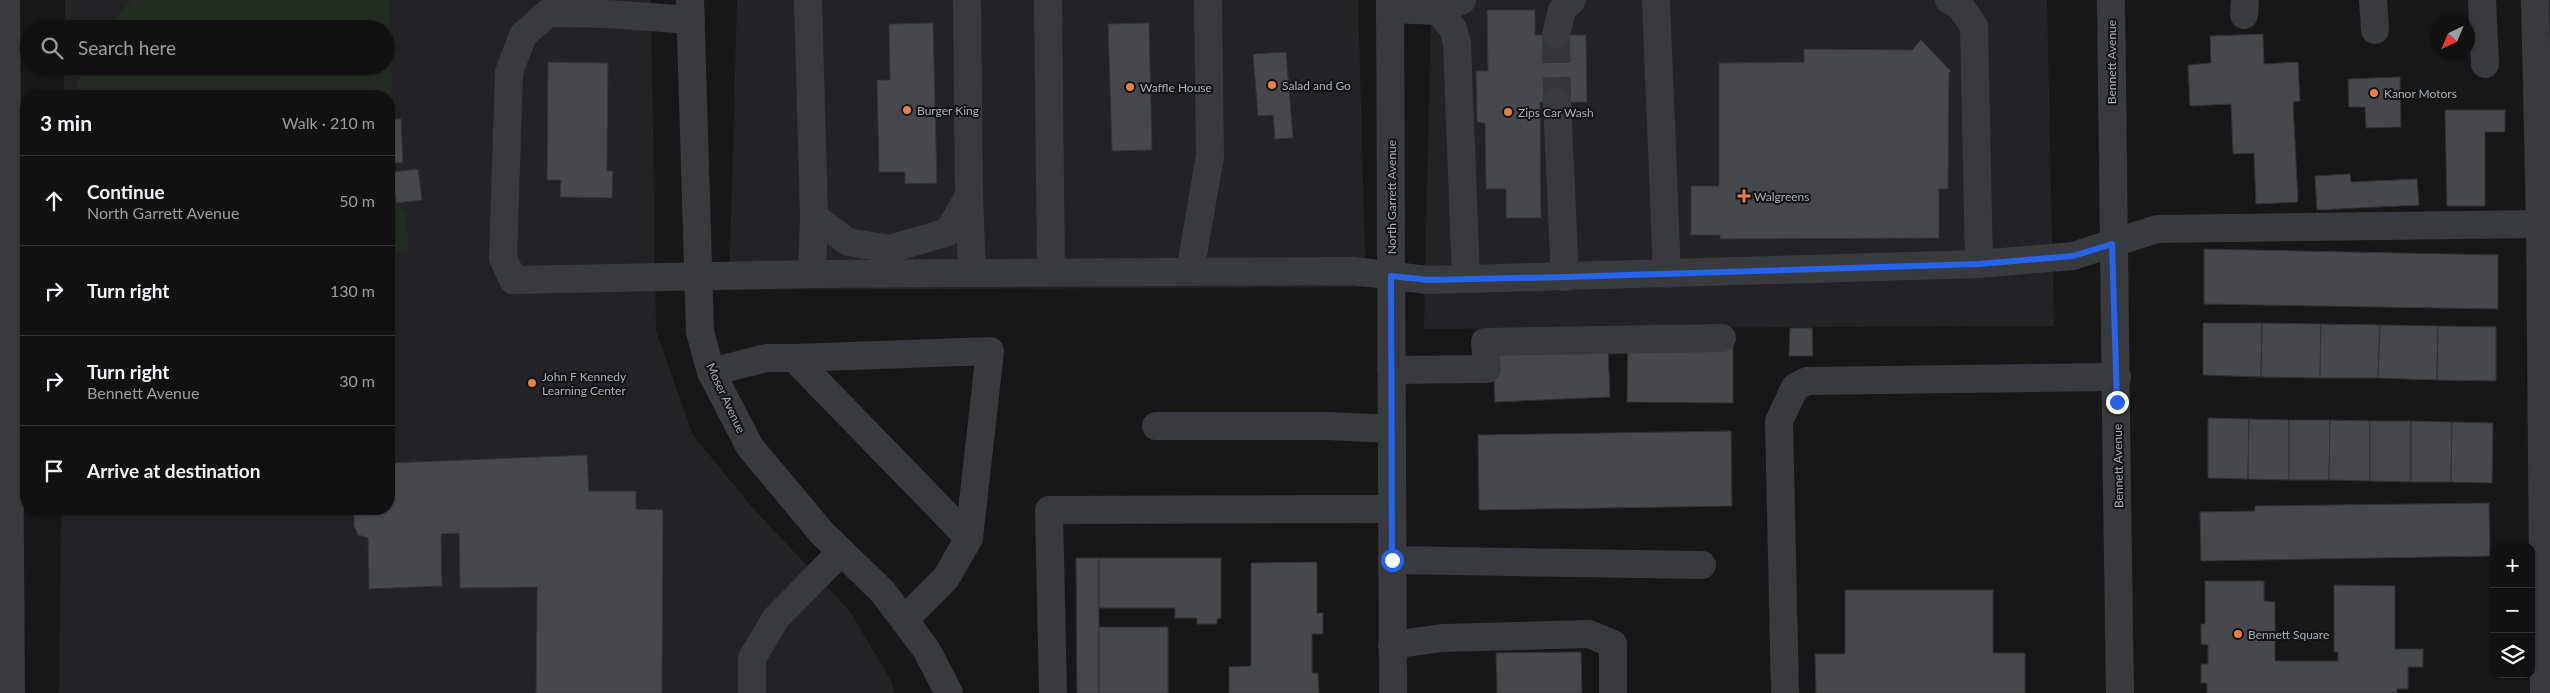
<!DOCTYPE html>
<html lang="en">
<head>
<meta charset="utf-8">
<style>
  :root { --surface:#111112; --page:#1a1a1b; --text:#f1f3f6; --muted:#9c9d9f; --line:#303132 }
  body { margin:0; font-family:Lato,sans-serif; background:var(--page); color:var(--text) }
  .controls { position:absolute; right:15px; bottom:15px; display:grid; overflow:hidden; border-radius:10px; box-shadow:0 1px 4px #0004 }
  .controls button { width:45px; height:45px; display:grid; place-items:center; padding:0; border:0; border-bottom:1px solid var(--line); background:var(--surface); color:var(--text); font:25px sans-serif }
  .compass { position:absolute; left:2430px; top:15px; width:45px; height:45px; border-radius:50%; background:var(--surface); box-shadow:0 1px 4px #0004; rotate:224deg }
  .stop { position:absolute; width:15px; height:15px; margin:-11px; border:4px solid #2563eb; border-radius:50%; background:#fff }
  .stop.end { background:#2563eb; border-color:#fff; box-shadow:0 1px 5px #0008 }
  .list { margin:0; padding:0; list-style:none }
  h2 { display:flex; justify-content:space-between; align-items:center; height:65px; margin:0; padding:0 20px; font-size:21px }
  h2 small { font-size:16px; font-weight:400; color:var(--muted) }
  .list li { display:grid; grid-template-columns:32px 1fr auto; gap:15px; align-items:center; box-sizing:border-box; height:90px; padding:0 20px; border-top:1px solid var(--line) }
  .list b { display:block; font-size:19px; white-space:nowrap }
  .list p { margin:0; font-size:16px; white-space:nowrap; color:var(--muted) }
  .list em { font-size:16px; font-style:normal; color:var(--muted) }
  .icon { flex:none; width:28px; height:28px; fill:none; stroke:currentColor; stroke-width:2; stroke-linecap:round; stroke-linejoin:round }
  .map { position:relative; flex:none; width:2550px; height:693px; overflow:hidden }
  .search { position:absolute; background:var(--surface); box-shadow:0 1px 4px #0004; left:20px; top:20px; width:375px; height:55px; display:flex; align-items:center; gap:12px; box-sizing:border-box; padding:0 18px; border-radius:28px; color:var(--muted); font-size:19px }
  .panel { position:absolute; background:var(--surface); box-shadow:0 1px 4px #0004; left:20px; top:90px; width:375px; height:425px; border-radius:20px }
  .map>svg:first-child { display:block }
  .built { fill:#232325 }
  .green { fill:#242b23 }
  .building { fill:#46484b; stroke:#313234 }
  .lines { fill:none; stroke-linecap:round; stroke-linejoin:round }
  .minor-tunnel { stroke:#343638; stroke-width:28; stroke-dasharray:28 14; stroke-linecap:butt }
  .minor { stroke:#383a3d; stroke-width:28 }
  .route { stroke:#2563eb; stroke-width:6 }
  .poi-dot { fill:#e48143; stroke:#121213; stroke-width:2 }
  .labels { text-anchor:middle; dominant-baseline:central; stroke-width:4; stroke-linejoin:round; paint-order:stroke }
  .street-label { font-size:12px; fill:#aab2b7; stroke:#121213 }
  .poi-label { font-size:12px; fill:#aab2b7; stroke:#121213; text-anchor:start }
</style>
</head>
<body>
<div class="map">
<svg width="2550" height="693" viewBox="0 0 2550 693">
  <rect width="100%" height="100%" fill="#171718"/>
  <g class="built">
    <path d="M65,0H651L656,331L693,435L751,506L849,610L892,682L894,693H59L61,509H389V96H64V66H386V29H65Z"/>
    <path d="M737,0H1358L1366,287L729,290Z"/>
    <path d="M1431,0H2047L2054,326L1424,329Z"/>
  </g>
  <path class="green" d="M131,0H389L394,202L406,214L407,252L389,253V96H72L84,66H386V29H106Z"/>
  <g class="building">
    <path d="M1487,10H1535V35H1586L1587,102H1540L1541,218H1506V189H1486L1485,123L1477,122L1476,71H1488Z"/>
    <path d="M933,23L937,183L905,184V172H879L877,80H890L889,24Z"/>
    <path d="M1149,23L1152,150L1112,151L1108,24Z"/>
    <path d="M2263,34L2264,64L2298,62L2300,101L2293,102L2298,202L2256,204L2254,153L2233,154L2231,104L2190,106L2188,65L2211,63L2210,36Z"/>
    <path d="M1921,40L1951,71L1949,73L1948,189H1939V238L1720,239V235H1691V186H1719V63L1804,62V49L1912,50Z"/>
    <path d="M1286,52L1293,138L1275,139L1273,115L1258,116L1253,54Z"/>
    <path d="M548,62L608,63L607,171H613L612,198L560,197L561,180H547Z"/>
    <path d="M2400,77L2401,127L2366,128L2365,107H2349L2348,79Z"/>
    <path d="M2445,110H2505V132H2485V206H2447Z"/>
    <path d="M390,119H401L403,163H392Z"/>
    <path d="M418,169L422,200L396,203L392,172Z"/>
    <path d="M2350,174L2351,182L2417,179L2419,205L2317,210L2315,176Z"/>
    <path d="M2204,249L2498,255V309L2204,304Z"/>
    <path d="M2203,323H2262L2261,377L2203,375Z"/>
    <path d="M2262,323L2321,324L2320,378L2261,377Z"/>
    <path d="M2321,324L2380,325L2378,378H2320Z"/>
    <path d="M2380,325L2438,326L2437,380L2378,378Z"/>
    <path d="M2438,326L2496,327V381L2437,380Z"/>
    <path d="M1790,328H1812L1813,356H1789Z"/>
    <path d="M1628,340L1733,341V403L1627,402Z"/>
    <path d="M1608,349L1610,397L1495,402L1493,354Z"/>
    <path d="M2208,418L2249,419L2248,479L2208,478Z"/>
    <path d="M2249,419L2289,420V480L2248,479Z"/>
    <path d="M2289,420H2330L2329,480H2289Z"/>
    <path d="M2330,420L2370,421V481L2329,480Z"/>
    <path d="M2370,421H2411V482L2370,481Z"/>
    <path d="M2411,421L2452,422L2451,482H2411Z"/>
    <path d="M2452,422L2493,423L2492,483L2451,482Z"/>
    <path d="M1731,431L1732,506L1479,510L1478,435Z"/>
    <path d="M587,455L589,491H636V509L663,510L662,693H536L537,587L460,588L459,533L441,534L442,586L369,589L368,538L358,535L354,526V509H389V463Z"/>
    <path d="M2489,503L2490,556L2201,561L2200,512L2255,511V506Z"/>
    <path d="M1076,558H1099V693H1077Z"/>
    <path d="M1099,558H1221V618L1217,619V624H1197V618H1175V608H1099Z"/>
    <path d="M1317,562V613H1323V634H1312V673H1318L1319,693H1229V667L1251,666V563Z"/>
    <path d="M2205,581H2264V601L2275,602V661H2338V652H2334V585L2395,586V649H2423V667H2408V689H2397V693H2207V683H2201V664H2208V645L2201,644V624H2205Z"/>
    <path d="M1845,590H1993V653H2025V693H1816L1815,654H1845Z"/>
    <rect x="1099" y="627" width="69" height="66"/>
    <path d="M1581,652L1582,693H1497L1496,653Z"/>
  </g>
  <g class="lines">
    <path class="minor-tunnel" d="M1556,35L1557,102"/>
    <g class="minor">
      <path d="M6,0L11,693"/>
      <path d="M690,0L700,332L711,372L750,447L822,533L882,591L926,649L949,693"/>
      <path d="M808,0L814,217L848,242L890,249L948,232L969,196L967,0"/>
      <path d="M1048,0L1051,272"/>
      <path d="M1390,0L1393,693"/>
      <path d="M1656,0L1667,274"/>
      <path d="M1949,0L1960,6L1974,26L1979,264"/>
      <path d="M2111,0C2112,231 2117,462 2120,693"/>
      <path d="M2373,0L2375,30"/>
      <path d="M2482,0L2485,64"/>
      <path d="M2535,0L2540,224L2544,693"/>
      <path d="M1390,9L1439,11L1462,0"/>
      <path d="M1439,11L1453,29L1457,43L1466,279"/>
      <path d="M2244,15L2245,0"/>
      <path d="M691,20L608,14L548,13L523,35L509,72L503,258L513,280L812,274L1353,271L1427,280L1466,279L1979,264L2073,256L2157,229L2550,224"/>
      <path d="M1556,35L1562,10L1572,0"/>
      <path d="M1557,102L1565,277"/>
      <path d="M969,196L972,273"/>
      <path d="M1190,272L1210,156L1208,0"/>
      <path d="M812,274L814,217"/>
      <path d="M794,358L990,351L969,538"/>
      <path d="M1391,370L1487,369L1485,342L1722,338"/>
      <path d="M711,372L766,358H794L969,538L946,578L904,620"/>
      <path d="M1156,426H1328L1390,429"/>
      <path d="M1392,560L1702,565"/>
      <path d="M1392,645L1442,638L1589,634L1613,644V693"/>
      <path d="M752,693V658L776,618L841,552"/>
      <path d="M1053,693L1049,510L1392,509"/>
      <path d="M1785,693L1779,421L1795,387L1807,381L2117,377"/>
    </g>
  </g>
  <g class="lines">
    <path class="route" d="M1392,560L1391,276L1428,280L1565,277L1979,264L2073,256L2112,244L2117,402"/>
  </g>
  <g class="poi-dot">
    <circle cx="1272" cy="85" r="5"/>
    <circle cx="1130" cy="87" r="5"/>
    <circle cx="2374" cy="93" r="5"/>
    <circle cx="907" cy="110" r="5"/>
    <circle cx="1508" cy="112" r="5"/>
    <path d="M1741.5 188.5h5v5h5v5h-5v5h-5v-5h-5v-5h5z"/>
    <circle cx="532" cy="383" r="5"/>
    <circle cx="2238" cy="634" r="5"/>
  </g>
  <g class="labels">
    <g class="street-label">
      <text transform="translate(2111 62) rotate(-90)">Bennett Avenue</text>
      <text transform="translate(1391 197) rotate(-90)">North Garrett Avenue</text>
      <text transform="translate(726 398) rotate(65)">Moser Avenue</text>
      <text transform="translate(2118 466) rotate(-91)">Bennett Avenue</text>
    </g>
    <g class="poi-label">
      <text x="1282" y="85">Salad and Go</text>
      <text x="1140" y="87">Waffle House</text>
      <text x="2384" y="93">Kanor Motors</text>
      <text x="917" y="110">Burger King</text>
      <text x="1518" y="112">Zips Car Wash</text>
      <text x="1754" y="196">Walgreens</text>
      <text x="542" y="376">John F Kennedy<tspan x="542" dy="14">Learning Center</tspan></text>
      <text x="2248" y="634">Bennett Square</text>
    </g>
  </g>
</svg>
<div class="controls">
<button>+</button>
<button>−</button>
<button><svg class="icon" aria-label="layers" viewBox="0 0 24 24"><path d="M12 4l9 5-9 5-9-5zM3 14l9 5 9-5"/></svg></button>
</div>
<svg class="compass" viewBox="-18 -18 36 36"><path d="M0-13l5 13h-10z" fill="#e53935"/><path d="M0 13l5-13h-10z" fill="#9c9d9f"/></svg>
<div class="stop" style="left:1392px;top:560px"></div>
<div class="stop end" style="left:2117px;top:402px"></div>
<div class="search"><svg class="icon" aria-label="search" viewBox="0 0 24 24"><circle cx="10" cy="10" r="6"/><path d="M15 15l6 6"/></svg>Search here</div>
<section class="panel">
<h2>3 min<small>Walk · 210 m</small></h2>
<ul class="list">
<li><svg class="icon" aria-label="ahead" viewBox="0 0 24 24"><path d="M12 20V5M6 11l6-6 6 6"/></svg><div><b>Continue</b><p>North Garrett Avenue</p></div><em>50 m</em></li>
<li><svg class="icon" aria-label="right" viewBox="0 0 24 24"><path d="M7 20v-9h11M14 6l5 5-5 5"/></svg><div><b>Turn right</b></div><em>130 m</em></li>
<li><svg class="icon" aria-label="right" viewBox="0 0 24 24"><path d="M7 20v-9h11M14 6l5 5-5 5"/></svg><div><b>Turn right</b><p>Bennett Avenue</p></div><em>30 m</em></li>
<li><svg class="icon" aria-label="arrive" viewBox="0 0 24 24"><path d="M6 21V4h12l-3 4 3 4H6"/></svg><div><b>Arrive at destination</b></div></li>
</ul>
</section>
</div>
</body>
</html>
